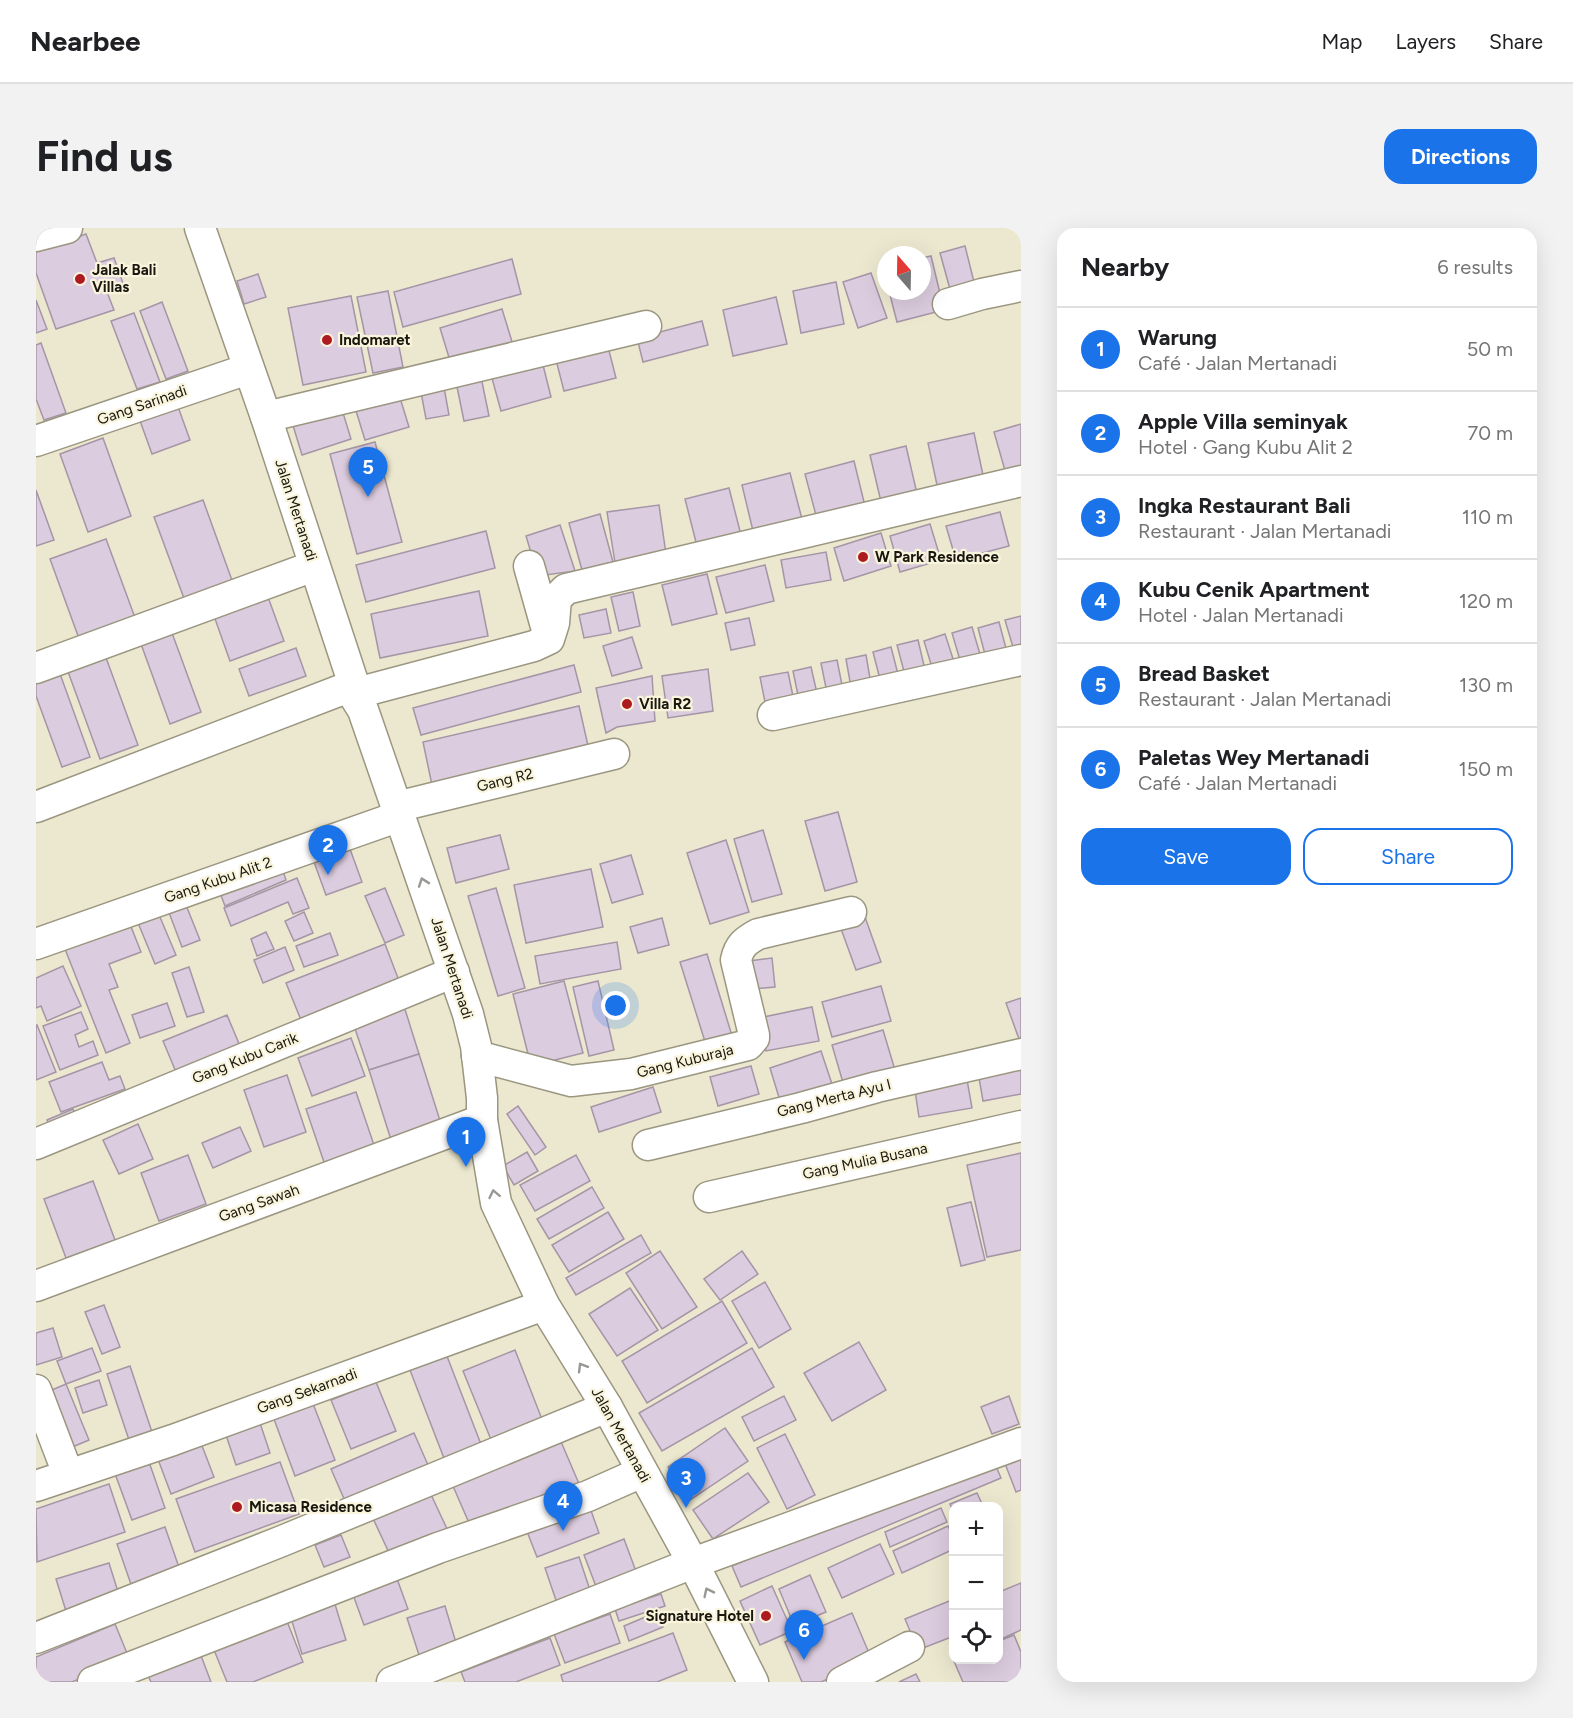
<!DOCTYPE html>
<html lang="en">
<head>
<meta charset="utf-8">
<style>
  :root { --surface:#fff; --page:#f2f2f2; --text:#202124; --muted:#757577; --line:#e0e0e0; --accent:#1a73e8 }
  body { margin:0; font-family:Figtree,sans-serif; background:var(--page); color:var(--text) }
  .controls { position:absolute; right:18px; bottom:18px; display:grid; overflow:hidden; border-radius:12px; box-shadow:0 6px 24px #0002 }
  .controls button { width:54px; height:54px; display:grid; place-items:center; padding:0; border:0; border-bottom:2px solid var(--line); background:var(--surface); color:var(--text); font:30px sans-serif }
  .compass { position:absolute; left:841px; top:18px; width:54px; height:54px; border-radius:50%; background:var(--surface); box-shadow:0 6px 24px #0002; rotate:340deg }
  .you { position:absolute; left:580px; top:778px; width:21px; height:21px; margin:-15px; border:4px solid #fff; border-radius:50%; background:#1a73e8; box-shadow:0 0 0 9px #1a73e833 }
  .badge { display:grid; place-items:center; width:39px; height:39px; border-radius:50%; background:var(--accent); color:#fff; font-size:20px; font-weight:700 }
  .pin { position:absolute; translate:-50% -50px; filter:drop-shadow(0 2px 3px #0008) }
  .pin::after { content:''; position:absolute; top:32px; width:21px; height:18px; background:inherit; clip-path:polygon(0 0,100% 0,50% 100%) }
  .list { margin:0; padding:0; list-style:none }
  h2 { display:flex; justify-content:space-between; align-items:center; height:78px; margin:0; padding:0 24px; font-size:26px }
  h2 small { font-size:20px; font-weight:400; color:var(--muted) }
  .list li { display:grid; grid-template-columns:39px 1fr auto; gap:18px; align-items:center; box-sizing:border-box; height:84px; padding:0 24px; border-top:2px solid var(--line) }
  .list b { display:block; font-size:22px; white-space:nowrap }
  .list p { margin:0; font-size:20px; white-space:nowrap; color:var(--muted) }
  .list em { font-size:20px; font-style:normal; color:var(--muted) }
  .actions { display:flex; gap:12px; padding:18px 24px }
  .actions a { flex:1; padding:14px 0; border:2px solid var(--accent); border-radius:18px; text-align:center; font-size:21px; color:var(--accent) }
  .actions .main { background:var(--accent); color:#fff }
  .icon { flex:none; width:33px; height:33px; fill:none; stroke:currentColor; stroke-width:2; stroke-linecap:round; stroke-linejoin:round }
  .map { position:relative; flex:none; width:985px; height:1454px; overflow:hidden; border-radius:18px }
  header { display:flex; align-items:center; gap:36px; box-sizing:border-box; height:84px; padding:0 30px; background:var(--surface); border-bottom:2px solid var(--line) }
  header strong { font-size:28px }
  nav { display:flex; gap:33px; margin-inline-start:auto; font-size:21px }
  .intro { display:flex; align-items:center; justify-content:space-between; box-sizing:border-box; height:144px; padding:0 36px }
  h1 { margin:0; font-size:42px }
  .button { padding:15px 27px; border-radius:18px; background:var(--accent); color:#fff; font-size:21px; font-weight:700 }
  main { display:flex; gap:36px; padding:0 36px }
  aside { flex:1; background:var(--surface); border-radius:18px; box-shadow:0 6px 24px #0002 }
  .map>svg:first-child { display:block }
  .building { fill:#dcccdf; stroke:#a595a6; stroke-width:1.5 }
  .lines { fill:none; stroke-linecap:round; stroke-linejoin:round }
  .minor-casing { stroke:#9a9680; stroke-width:33 }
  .minor { stroke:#fff; stroke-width:30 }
  .oneway { stroke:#989793 }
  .poi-dot { fill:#ad1a1f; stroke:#f9f5dd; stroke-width:2 }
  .labels { text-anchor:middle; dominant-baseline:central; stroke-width:4.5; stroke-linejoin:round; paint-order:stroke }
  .poi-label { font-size:15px; font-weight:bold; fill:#19170f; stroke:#f9f5dd; text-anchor:start }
  .street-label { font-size:15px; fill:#19170f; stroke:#f9f5dd }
</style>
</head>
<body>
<header>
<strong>Nearbee</strong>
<nav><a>Map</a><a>Layers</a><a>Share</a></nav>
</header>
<div class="intro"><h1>Find us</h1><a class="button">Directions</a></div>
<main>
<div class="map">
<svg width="985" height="1454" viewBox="0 0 985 1454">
  <rect width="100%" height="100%" fill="#ece8d0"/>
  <g class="building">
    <path d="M50,6L61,35L78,30L88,58L71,64L78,82L20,101L0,45V24Z"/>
    <path d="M929,18L941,66L917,72L904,25Z"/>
    <path d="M895,28L908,82L861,94L853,63H886V30Z"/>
    <path d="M476,31L485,66L367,99L358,64Z"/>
    <path d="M835,45L851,90L822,100L807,54Z"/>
    <path d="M222,46L230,69L208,76L201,53Z"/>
    <path d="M800,54L808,96L765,105L757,63Z"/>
    <path d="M352,63L367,139L337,145L321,69Z"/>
    <path d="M315,68L330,144L267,157L252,80Z"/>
    <path d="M740,69L751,116L697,128L687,82Z"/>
    <path d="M0,72L11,101L0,105Z"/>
    <path d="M126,74L152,143L130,151L104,83Z"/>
    <path d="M466,81L477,117L415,136L404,100Z"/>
    <path d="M98,85L124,154L101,161L75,93Z"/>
    <path d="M666,93L672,117L607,134L601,110Z"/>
    <path d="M570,111L580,150L528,163L518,124Z"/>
    <path d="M5,115L30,185L8,192L0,171V117Z"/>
    <path d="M505,129L515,169L465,183L454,143Z"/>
    <path d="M444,144L453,188L428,193L419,149Z"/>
    <path d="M407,154L413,187L390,191L384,159Z"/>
    <path d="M361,160L373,199L329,212L317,173Z"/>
    <path d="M304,175L315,211L266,227L255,191Z"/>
    <path d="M141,176L154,212L116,226L103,190Z"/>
    <path d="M985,196V241L970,246L958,204Z"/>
    <path d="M938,205L947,247L901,257L892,215Z"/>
    <path d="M67,210L95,288L52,304L24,226Z"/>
    <path d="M339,214L366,314L321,326L294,226Z"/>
    <path d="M870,218L882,270L846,278L834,227Z"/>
    <path d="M818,233L829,278L781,291L769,246Z"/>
    <path d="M754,245L766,291L717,303L706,257Z"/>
    <path d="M693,260L705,307L661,318L649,271Z"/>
    <path d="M0,262L18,312L0,318Z"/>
    <path d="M167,272L197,355L149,373L118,289Z"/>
    <path d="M623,277L631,333L580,341L571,284Z"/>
    <path d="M964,284L973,318L920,332L910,298Z"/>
    <path d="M564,286L577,334L546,342L533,295Z"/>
    <path d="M894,296L905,332L864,344L854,308Z"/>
    <path d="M524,297L539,343L502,348L490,308Z"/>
    <path d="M450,303L459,340L330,374L320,337Z"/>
    <path d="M845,305L855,338L808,353L798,320Z"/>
    <path d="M70,311L101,395L45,416L14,331Z"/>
    <path d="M790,324L795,352L750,360L745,332Z"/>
    <path d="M729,337L738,373L690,385L680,349Z"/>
    <path d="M671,346L681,386L636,397L626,357Z"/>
    <path d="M443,363L452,408L344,430L335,386Z"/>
    <path d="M597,364L604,398L583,403L575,369Z"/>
    <path d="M232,369L248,413L194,433L178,388Z"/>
    <path d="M570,381L575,405L548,410L543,387Z"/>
    <path d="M985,388V425L979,426L969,392Z"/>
    <path d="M713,390L719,417L695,422L689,395Z"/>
    <path d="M963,394L972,428L951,434L942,400Z"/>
    <path d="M936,399L946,433L926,439L916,405Z"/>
    <path d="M136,405L165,484L134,496L105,416Z"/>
    <path d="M909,406L920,440L898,446L888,413Z"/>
    <path d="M596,409L606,440L576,448L567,418Z"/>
    <path d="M882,412L890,446L870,451L861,417Z"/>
    <path d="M855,419L864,454L846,459L837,424Z"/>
    <path d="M260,420L270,448L213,468L203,441Z"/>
    <path d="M69,427L102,517L64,531L31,441Z"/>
    <path d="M830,427L836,462L816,465L810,431Z"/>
    <path d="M801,432L808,467L792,470L785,435Z"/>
    <path d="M538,437L545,464L385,507L377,480Z"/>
    <path d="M775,439L783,474L764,477L757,443Z"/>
    <path d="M672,441L677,483L632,490L626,448Z"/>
    <path d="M23,443L54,529L26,539L0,468V451Z"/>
    <path d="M752,444L759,478L731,484L724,449Z"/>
    <path d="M616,448L619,493L581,499L570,505L560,460Z"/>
    <path d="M543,478L553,522L396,557L387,514Z"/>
    <path d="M802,584L821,654L789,663L769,593Z"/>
    <path d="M727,602L746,666L716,674L698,611Z"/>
    <path d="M464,607L473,641L420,655L411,620Z"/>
    <path d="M690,612L713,684L674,696L651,625Z"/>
    <path d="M314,621L326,654L290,667L278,634Z"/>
    <path d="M595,627L607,666L576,675L564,636Z"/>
    <path d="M244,634L250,652L189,678L181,657Z"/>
    <path d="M555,641L567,699L490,715L478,657Z"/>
    <path d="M261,650L273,680L257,686L252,674L195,698L188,680Z"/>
    <path d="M349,660L368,707L349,715L329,668Z"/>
    <path d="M460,660L489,760L462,768L432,668Z"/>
    <path d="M146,667L164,712L146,719L129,674Z"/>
    <path d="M121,682L140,727L119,736L100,690Z"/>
    <path d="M268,684L277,705L258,713L249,693Z"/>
    <path d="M829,689L845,734L820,742L804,698Z"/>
    <path d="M626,690L633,717L602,725L594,699Z"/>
    <path d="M92,691L105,724L73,736L82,759L73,762L94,815L70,825L27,716Z"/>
    <path d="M230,704L238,721L221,728L215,711Z"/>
    <path d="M294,705L302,727L268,739L260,718Z"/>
    <path d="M581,714L585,741L504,756L499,728Z"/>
    <path d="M349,716L365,758L267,797L250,755Z"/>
    <path d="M249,719L258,742L227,755L218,732Z"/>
    <path d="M671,726L697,811L671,820L644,734Z"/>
    <path d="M736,730L739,759L716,761L713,733Z"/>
    <path d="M27,738L45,778L11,793L5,778L0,780V750Z"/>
    <path d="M153,739L168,784L151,789L136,745Z"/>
    <path d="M528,753L547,825L495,838L477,766Z"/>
    <path d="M562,753L578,822L553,828L537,759Z"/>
    <path d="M845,758L855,793L796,809L786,774Z"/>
    <path d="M985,770V810L983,811L970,775Z"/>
    <path d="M131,775L139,798L104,810L96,787Z"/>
    <path d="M367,775L383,826L333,842L316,792Z"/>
    <path d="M776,779L783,813L730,823L723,790Z"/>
    <path d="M45,784L52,801L39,807L43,819L57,813L62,827L24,842L7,798Z"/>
    <path d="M191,787L204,818L140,844L127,813Z"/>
    <path d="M1,797L20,844L0,852V797Z"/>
    <path d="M847,802L859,842L808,858L796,817Z"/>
    <path d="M315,810L329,848L276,868L262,830Z"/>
    <path d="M785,823L797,859L745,876L734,840Z"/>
    <path d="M383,826L406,899L356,915L333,842Z"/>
    <path d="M66,834L73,852L84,848L89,861L25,884L13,854Z"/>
    <path d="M985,836V866L947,873L942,844Z"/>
    <path d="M715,838L723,866L682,878L674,849Z"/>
    <path d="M930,846L936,880L883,889L878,856Z"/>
    <path d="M251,847L270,904L228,919L208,862Z"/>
    <path d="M617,859L625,884L563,904L555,879Z"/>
    <path d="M320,864L340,923L290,940L270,881Z"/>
    <path d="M482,878L510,919L499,927L471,886Z"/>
    <path d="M37,881L42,893L16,904L11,892Z"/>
    <path d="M102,896L117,931L83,946L67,912Z"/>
    <path d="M204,899L215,923L177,940L166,915Z"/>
    <path d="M491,924L502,943L478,957L467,938Z"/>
    <path d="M985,925V1022L951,1029L931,937Z"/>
    <path d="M152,927L170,976L123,993L105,945Z"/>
    <path d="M540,927L554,953L499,983L484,957Z"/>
    <path d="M57,953L79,1012L30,1030L8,971Z"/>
    <path d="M556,959L568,980L513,1011L501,991Z"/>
    <path d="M935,974L949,1032L925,1038L911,980Z"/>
    <path d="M572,984L588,1011L533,1044L516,1017Z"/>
    <path d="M605,1007L615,1025L540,1067L530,1050Z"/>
    <path d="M624,1023L661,1079L626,1101L590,1045Z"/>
    <path d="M706,1023L722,1046L684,1072L668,1051Z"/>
    <path d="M729,1054L755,1101L723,1120L696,1073Z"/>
    <path d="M594,1060L622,1102L581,1128L553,1086Z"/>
    <path d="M686,1073L711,1115L611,1175L586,1133Z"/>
    <path d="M68,1077L84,1119L66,1126L49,1084Z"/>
    <path d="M17,1100L26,1129L0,1137V1105Z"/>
    <path d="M823,1114L850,1162L796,1193L768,1145Z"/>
    <path d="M56,1120L65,1143L30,1156L21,1133Z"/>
    <path d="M716,1120L738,1159L626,1223L603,1185Z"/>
    <path d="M479,1122L509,1199L458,1219L427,1143Z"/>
    <path d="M409,1123L448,1224L411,1238L372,1137Z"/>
    <path d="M94,1138L117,1207L94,1215L71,1146Z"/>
    <path d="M63,1152L71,1177L47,1185L39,1160Z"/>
    <path d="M340,1154L360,1203L315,1221L295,1172Z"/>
    <path d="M30,1156L53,1212L27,1223L4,1167Z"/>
    <path d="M274,1168L299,1232L259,1248L235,1183Z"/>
    <path d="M748,1168L760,1192L718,1213L706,1189Z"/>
    <path d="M973,1168L983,1196L956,1206L945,1179Z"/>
    <path d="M221,1186L234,1225L200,1237L187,1198Z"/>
    <path d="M689,1200L712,1233L654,1272L632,1239Z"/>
    <path d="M520,1202L544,1258L437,1304L413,1249Z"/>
    <path d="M378,1205L392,1237L309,1273L295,1241Z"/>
    <path d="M749,1206L779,1267L751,1281L721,1220Z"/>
    <path d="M163,1210L178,1249L135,1266L120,1226Z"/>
    <path d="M985,1226V1262L980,1264L968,1233Z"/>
    <path d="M956,1229L965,1250L705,1359L696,1338Z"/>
    <path d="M112,1231L129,1280L96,1292L78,1243Z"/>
    <path d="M244,1234L263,1286L159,1324L140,1271Z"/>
    <path d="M712,1245L733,1274L677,1311L657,1282Z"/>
    <path d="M73,1256L89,1304L1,1334L0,1281Z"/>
    <path d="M391,1258L412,1303L355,1329L334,1284Z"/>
    <path d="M941,1265L947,1278H918V1286L914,1276Z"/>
    <path d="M553,1277L563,1305L501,1329L490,1301Z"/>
    <path d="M905,1280L911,1294L854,1319L849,1304Z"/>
    <path d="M912,1298L918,1311V1321L866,1345L857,1323Z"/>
    <path d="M129,1299L145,1345L97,1362L81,1316Z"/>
    <path d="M305,1307L314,1329L288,1339L279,1317Z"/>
    <path d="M588,1311L601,1346L561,1361L548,1327Z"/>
    <path d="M844,1316L858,1346L806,1370L792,1340Z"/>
    <path d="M543,1329L556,1368L522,1378L509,1340Z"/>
    <path d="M73,1335L83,1367L30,1383L20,1351Z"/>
    <path d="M774,1347L790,1384L758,1397L743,1361Z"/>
    <path d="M360,1348L372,1381L328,1397L316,1364Z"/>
    <path d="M985,1355V1402L963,1412V1364Z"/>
    <path d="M736,1358L756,1403L724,1417L704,1373Z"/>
    <path d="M625,1366L629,1378L583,1393L579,1381Z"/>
    <path d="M918,1371V1408L882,1422L869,1391Z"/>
    <path d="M298,1373L310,1412L266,1426L254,1387Z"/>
    <path d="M409,1378L421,1418L384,1430L371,1390Z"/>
    <path d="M621,1384L627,1399L593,1413L588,1398Z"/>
    <path d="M816,1385L836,1432L785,1454H766L749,1414Z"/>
    <path d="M574,1386L584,1415L529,1435L518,1406Z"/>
    <path d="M249,1388L267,1434L217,1454H191L176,1417Z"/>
    <path d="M79,1396L93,1430L36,1454H0V1429Z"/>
    <path d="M637,1405L651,1442L621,1454H527L525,1447Z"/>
    <path d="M978,1407L985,1424V1454H927L917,1431L963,1432V1413Z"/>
    <path d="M514,1410L524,1437L480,1454H429L425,1444Z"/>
    <path d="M164,1425L175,1454H115L111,1445Z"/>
    <path d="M880,1446L884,1454H863Z"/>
  </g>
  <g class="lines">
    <g class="minor-casing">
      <g id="minor">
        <path d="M164,0L230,189L318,457L317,466L327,482L432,786L440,818L446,870V892L460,975L508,1077L571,1179L657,1335L717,1454"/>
        <path d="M0,8L31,0"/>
        <path d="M912,76L946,66L985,58"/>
        <path d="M230,189L610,98"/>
        <path d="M0,213L212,141"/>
        <path d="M493,338L511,402"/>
        <path d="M0,440L278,338"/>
        <path d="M317,466L498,418L513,411L518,395L520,371L530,361L985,253"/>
        <path d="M737,487L985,432"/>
        <path d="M0,579L318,457"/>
        <path d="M360,579L578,526"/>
        <path d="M0,716L364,588"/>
        <path d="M441,828L535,853L595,846L712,817L718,810V807L700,732C703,718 709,713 722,706L815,684"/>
        <path d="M0,916L418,744"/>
        <path d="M612,917L765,880L841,859L985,826"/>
        <path d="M673,969L985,898"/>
        <path d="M0,1058L446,892"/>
        <path d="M0,1162L32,1246"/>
        <path d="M0,1258L137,1212L508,1077"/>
        <path d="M0,1410L246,1313L571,1179"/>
        <path d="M57,1454L402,1320L552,1268L606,1244"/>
        <path d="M356,1454L657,1335L985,1215"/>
        <path d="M806,1454L873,1419"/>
      </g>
    </g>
    <use href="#minor" class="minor"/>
  </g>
  <defs><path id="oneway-chevron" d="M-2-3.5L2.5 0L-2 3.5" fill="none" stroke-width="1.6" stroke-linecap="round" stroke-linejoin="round" transform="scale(1.5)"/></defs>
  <g class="oneway">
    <use href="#oneway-chevron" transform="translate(387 654) rotate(-109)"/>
    <use href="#oneway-chevron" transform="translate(458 966) rotate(-102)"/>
    <use href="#oneway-chevron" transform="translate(546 1139) rotate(-121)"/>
    <use href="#oneway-chevron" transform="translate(672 1364) rotate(-116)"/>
  </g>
  <g class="poi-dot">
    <circle cx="44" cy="51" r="6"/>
    <circle cx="291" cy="112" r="6"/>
    <circle cx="827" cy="329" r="6"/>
    <circle cx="591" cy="476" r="6"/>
    <circle cx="201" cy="1279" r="6"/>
    <circle cx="730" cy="1388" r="6"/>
  </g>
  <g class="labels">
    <g class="poi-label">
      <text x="56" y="42">Jalak Bali<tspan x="56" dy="17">Villas</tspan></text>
      <text x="303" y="112">Indomaret</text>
      <text x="839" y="329">W Park Residence</text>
      <text x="603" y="476">Villa R2</text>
      <text x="213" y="1279">Micasa Residence</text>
      <text x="718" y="1388" text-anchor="end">Signature Hotel</text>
    </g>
    <g class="street-label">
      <text transform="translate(106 177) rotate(-19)">Gang Sarinadi</text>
      <text transform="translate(260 282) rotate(72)">Jalan Mertanadi</text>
      <text transform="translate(469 552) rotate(-14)">Gang R2</text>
      <text transform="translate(182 652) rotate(-19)">Gang Kubu Alit 2</text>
      <text transform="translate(416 740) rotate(72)">Jalan Mertanadi</text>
      <text transform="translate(209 830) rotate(-22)">Gang Kubu Carik</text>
      <text transform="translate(649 833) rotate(-14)">Gang Kuburaja</text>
      <text transform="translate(798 870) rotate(-14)">Gang Merta Ayu I</text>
      <text transform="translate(829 933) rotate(-12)">Gang Mulia Busana</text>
      <text transform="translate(223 975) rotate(-20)">Gang Sawah</text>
      <text transform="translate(271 1163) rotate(-20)">Gang Sekarnadi</text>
      <text transform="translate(585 1207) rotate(61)">Jalan Mertanadi</text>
    </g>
  </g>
</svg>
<div class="controls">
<button>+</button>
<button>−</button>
<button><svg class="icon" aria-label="locate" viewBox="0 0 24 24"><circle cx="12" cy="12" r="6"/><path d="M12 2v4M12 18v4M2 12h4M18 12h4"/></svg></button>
</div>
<svg class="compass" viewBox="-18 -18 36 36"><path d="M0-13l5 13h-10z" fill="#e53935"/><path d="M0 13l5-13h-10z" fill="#757577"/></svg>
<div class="you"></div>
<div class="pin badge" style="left:430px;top:939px">1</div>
<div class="pin badge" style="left:292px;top:647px">2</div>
<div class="pin badge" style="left:650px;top:1280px">3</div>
<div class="pin badge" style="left:527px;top:1303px">4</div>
<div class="pin badge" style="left:332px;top:269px">5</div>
<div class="pin badge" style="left:768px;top:1432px">6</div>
</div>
<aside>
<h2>Nearby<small>6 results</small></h2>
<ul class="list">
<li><span class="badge">1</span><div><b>Warung</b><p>Café · Jalan Mertanadi</p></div><em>50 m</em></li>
<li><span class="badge">2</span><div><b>Apple Villa seminyak</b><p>Hotel · Gang Kubu Alit 2</p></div><em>70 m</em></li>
<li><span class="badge">3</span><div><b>Ingka Restaurant Bali</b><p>Restaurant · Jalan Mertanadi</p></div><em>110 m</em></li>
<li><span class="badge">4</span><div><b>Kubu Cenik Apartment</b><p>Hotel · Jalan Mertanadi</p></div><em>120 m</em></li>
<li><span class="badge">5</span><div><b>Bread Basket</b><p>Restaurant · Jalan Mertanadi</p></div><em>130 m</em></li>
<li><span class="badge">6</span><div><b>Paletas Wey Mertanadi</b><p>Café · Jalan Mertanadi</p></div><em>150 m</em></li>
</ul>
<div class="actions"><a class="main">Save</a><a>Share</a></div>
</aside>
</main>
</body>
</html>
